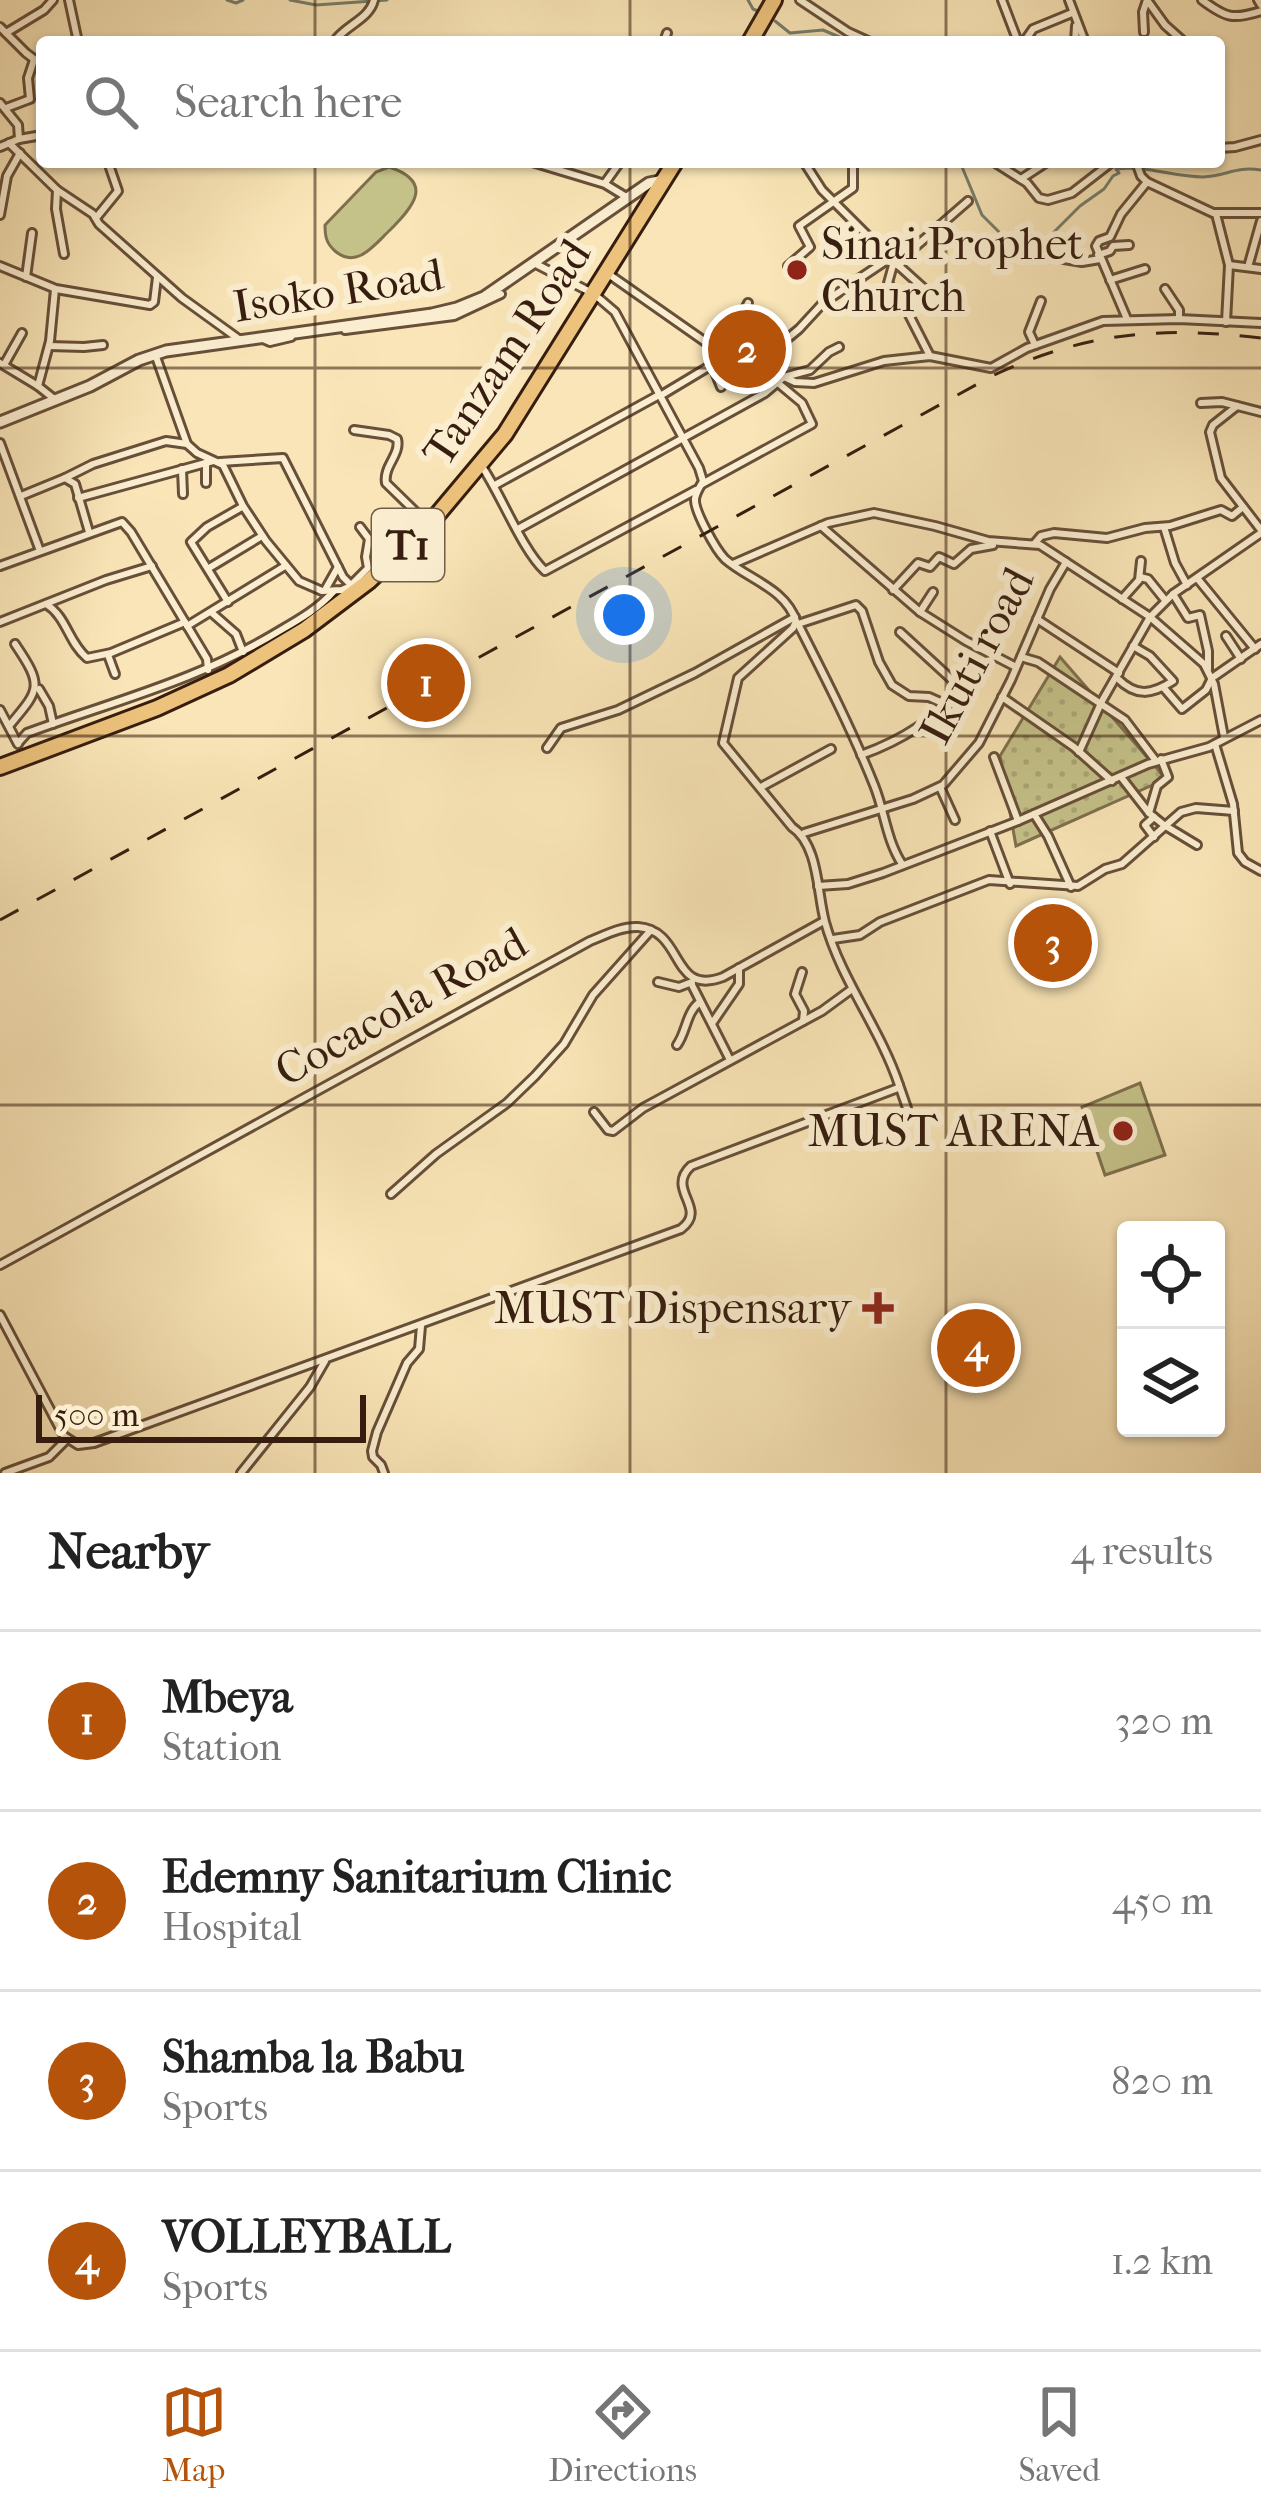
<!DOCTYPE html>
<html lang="en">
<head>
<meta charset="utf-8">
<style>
  :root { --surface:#fff; --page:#f6f6f6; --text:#222; --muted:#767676; --line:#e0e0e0; --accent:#b45309 }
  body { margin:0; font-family:"IM FELL French Canon",serif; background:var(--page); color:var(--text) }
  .controls { position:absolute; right:36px; bottom:36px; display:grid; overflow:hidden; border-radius:12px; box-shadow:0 3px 9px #0004 }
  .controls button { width:108px; height:108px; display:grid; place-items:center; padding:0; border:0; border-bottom:3px solid var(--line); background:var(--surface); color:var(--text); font:60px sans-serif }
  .scale { position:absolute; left:36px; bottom:30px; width:330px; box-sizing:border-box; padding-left:12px; border:6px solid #361d0f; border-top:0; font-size:33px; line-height:42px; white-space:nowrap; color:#361d0f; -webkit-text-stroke:9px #fbeed0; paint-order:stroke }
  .you { position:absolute; left:624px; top:615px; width:42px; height:42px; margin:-30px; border:9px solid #fff; border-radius:50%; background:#1a73e8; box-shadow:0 0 0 18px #1a73e833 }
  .badge { display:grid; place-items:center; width:78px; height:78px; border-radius:50%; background:var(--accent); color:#fff; font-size:39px; font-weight:700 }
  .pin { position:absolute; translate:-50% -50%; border:6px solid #fff; box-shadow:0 3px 12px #0006 }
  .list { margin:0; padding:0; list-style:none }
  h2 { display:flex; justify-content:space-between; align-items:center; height:156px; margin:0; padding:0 48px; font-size:51px }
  h2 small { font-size:39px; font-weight:400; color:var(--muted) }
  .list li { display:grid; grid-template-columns:78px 1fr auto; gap:36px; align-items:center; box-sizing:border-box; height:180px; padding:0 48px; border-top:3px solid var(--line) }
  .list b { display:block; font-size:45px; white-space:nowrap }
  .list p { margin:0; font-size:39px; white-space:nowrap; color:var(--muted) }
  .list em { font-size:39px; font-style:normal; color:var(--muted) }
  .icon { flex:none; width:66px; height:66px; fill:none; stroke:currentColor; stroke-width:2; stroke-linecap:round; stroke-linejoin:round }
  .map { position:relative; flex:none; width:1261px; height:1473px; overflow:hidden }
  .search { position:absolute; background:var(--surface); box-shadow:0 3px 9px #0004; left:36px; right:36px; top:36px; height:132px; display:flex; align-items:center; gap:30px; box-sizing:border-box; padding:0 42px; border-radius:12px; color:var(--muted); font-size:45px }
  .sheet { height:876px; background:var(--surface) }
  nav { display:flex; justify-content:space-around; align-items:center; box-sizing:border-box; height:168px; border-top:3px solid var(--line); background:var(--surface); font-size:33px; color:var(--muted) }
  nav a { display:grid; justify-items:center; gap:6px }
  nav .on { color:var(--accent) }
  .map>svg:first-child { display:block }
  .grass { fill:#c5c289; stroke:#7e704c; stroke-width:3 }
  .park { fill:url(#park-dots); stroke:#7e704c; stroke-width:3 }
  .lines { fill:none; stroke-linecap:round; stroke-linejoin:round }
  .stream { stroke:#747e6c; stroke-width:3 }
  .minor-casing { stroke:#674f39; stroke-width:12 }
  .tertiary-casing { stroke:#674f39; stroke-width:15 }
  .trunk-casing { stroke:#361d0f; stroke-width:20 }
  .minor { stroke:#fbeed0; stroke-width:6 }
  .tertiary { stroke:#fbeed0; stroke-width:9 }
  .trunk { stroke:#ecc27c; stroke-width:14 }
  .rail { stroke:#361d0f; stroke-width:3; stroke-dasharray:21 21; stroke-linecap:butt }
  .grid { fill:none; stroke:#361d0f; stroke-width:3; stroke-opacity:0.55 }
  .poi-dot { fill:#8f2418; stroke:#fbeed0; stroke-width:4.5 }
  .labels { text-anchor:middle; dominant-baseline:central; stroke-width:12; stroke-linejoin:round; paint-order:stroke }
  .shield { fill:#fbeed0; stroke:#715c49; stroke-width:3 }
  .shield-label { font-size:42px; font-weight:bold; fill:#361d0f }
  .poi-label { font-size:45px; fill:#361d0f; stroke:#fbeed0; text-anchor:end }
  .street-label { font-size:45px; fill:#361d0f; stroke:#fbeed0 }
</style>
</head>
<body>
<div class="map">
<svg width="1261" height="1473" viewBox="0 0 1261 1473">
  <defs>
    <pattern id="park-dots" width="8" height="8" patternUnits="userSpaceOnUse" patternTransform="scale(3)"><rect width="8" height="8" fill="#c5c289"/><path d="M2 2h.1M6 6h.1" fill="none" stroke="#aaa675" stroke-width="1.8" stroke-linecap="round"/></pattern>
  </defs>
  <rect width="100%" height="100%" fill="#f9e5b7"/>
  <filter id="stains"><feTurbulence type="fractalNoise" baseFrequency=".00167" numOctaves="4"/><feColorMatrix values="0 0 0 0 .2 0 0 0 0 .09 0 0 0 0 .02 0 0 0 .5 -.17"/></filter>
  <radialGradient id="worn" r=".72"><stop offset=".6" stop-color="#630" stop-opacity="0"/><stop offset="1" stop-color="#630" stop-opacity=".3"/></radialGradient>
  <g class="grass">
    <path d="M389,167C435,182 413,207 390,230C375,244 357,270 335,251C326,243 325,236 325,225L376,172Z"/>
    <path d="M1076,924L1082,955L1029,962L1025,931Z"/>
    <path d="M1140,1083L1165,1155L1105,1175L1082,1107Z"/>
  </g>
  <path class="park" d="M1060,657L1166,779L1016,846L1000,756Z"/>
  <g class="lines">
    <g class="stream">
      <path d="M227,0L236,3L243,0"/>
      <path d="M290,0L316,5L387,0"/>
      <path d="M748,0L753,9L760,12"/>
      <path d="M775,21L790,33L823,30L851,42"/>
      <path d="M960,162L982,215L1003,236L1009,246L1030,251L1037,249L1080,206L1104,189L1113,176L1119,173L1116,169C1145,165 1174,177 1203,177C1227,176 1235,166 1261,170"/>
    </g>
    <g class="minor-casing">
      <g id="minor">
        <path d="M69,0L78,42"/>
        <path d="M800,0L848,32L870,42"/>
        <path d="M1002,0L1018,42"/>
        <path d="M1069,0L1085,42"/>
        <path d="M1147,0L1165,25L1184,42"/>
        <path d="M1202,0C1226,18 1233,20 1261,11"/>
        <path d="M1258,0L1261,5"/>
        <path d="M0,27L26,53L42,65"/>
        <path d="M1144,32L1143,12L1147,0"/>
        <path d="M6,33L44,10L53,0"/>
        <path d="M334,42C345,25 369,20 374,0"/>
        <path d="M664,42L667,33"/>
        <path d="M1024,42L1033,29L1072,13"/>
        <path d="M1075,42L1076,26"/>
        <path d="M0,103L18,125L19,139"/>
        <path d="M6,108L30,99L28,78L34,60"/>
        <path d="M9,143L57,190L93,214L99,224L182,298L240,340"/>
        <path d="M0,147L19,139L42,135"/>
        <path d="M1219,148L1235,147L1261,140"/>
        <path d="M532,162L605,184L628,198"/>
        <path d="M994,162L1027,183L1039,198L1048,200L1072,193L1112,162"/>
        <path d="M1136,162L1141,176L1147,182L1213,213H1261"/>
        <path d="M1021,179L1047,162"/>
        <path d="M605,183L620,162"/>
        <path d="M57,190L56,209L64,254"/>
        <path d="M1216,214L1229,265L1226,322"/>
        <path d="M0,215L7,176L20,153"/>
        <path d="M96,218L118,191L108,162"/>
        <path d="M1098,255L1110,251L1113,246L1129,245"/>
        <path d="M1058,258L1082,262L1100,259"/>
        <path d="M887,260L899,266L914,248L968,201"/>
        <path d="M893,265L888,283L904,305L930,356"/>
        <path d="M1229,265L1261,269"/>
        <path d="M0,266L56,289L150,305L154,302L157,277"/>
        <path d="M788,266L810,247L799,226L853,188V162"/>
        <path d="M899,266L929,293"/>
        <path d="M1248,267L1261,221"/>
        <path d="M607,273L724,355L749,361L795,382L814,383L884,361L930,356L991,368L1027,348L1103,321L1179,319L1261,323"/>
        <path d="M26,277L32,233"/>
        <path d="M1110,280L1145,269"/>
        <path d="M1165,289L1179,310V319"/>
        <path d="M1127,319L1096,246L1099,241L1110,237L1121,214L1147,182"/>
        <path d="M345,330L454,316L501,294"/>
        <path d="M263,339L270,342L291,337"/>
        <path d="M1035,345L1029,332L1041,301"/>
        <path d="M49,346L84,347L103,345"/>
        <path d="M155,354L187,444"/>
        <path d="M749,361L782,343L799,329L823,303L887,260L879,247L822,190L804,162"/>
        <path d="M0,363L38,386L53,398"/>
        <path d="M719,363L715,372L721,387"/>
        <path d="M4,365L22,333"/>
        <path d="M38,386L50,341L55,289"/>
        <path d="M660,396L720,360L748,303"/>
        <path d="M1201,403L1222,402L1261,412"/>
        <path d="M1237,406L1213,425L1210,432L1221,478L1261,530"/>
        <path d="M354,430L389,435L397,439C401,455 383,466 386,483L426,522"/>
        <path d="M0,443L40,551"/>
        <path d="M220,462L283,458L343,577L353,587"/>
        <path d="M206,463V483"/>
        <path d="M481,465C501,494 522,550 545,571L696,490"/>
        <path d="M182,469L183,494"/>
        <path d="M65,478L93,464L166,441L187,444L197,453L223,465L243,506L266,541L299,581L322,591L342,590L351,586"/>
        <path d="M702,484L812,424L802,403L778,383"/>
        <path d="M495,485L659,395"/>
        <path d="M21,496L65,478L75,484L89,532"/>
        <path d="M78,498L213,461"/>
        <path d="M382,516L408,540"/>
        <path d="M821,526L920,612L966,641L1016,667"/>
        <path d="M1164,527L1175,563L1187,585"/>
        <path d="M518,529L765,393L784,377L810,370L829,352L839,347"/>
        <path d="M1035,543L1041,536L1054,533L1107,538L1145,528L1170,526L1221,510L1232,516L1243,507"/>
        <path d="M733,564L828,523L874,513L935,526L988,541L1040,545L1150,617L1204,664L1214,684L1224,737"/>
        <path d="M0,566L122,522L131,532L207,659L208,670"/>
        <path d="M209,568L262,536"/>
        <path d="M1140,577L1148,579L1165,600"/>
        <path d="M1197,578L1255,649"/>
        <path d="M350,586L368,568L366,557L369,539L360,527"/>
        <path d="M325,590L338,567"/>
        <path d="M893,590L918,563L930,567L939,557L954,564L971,549L993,545"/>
        <path d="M1173,594L1188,618L1200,615L1208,651V669"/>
        <path d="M1122,599L1139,580L1141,561"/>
        <path d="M228,602L191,542L207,527L242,507"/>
        <path d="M46,604C67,617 68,642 87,658L111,653L185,622"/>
        <path d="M920,612L933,592"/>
        <path d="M212,613L236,634L243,652"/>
        <path d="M1037,619L1119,673"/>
        <path d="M0,622L106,580L152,566"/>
        <path d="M798,624C825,677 852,730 874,785C885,812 886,839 902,864"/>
        <path d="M798,624L856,605L862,611L879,662L892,685L909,696L929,697L947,705"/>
        <path d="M187,626L285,566"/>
        <path d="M1226,636L1241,659"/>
        <path d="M108,655L115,674"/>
        <path d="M1021,657L1038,662L1125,720L1156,761"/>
        <path d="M1117,678C1136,697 1151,695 1173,681L1150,656L1133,646"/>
        <path d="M1163,687L1182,709L1206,690L1212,678L1261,644"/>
        <path d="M39,689L49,706L53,724"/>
        <path d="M1002,697L1074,747L1112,781"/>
        <path d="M0,710L18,744"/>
        <path d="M9,726C40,689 44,687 15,644"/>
        <path d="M18,743L27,733C117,700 197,681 281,630C300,619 319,608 334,591"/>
        <path d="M1215,744L1233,804L1238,853L1245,862L1261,871"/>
        <path d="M547,748L561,728L618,710L695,673L795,617"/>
        <path d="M1079,752L1102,701L1150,617L1173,594L1261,533"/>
        <path d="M861,755C900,741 935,720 961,688L900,632"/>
        <path d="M994,757L1018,821"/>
        <path d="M1121,777L1149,813L1164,825L1197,845"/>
        <path d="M761,787L831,749"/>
        <path d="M940,787L955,820"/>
        <path d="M1149,813L1157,786L1168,777L1161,759"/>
        <path d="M1034,814L1048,836L1071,887"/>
        <path d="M990,831L1010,884"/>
        <path d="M804,833L913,799L943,785L979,743L1011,680L1050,589L1066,562"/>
        <path d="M1154,837L1145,825L1154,817"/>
        <path d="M818,886L848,884L883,873L1018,821L1148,764L1209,747L1261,720"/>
        <path d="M833,939L860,935L880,922L989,880L1078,886L1105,869L1122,864L1181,812L1196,808L1234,811"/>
        <path d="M802,972L795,994L804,1011L803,1021"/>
        <path d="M658,982L679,987L692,982"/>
        <path d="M691,983L730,1060"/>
        <path d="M713,1022L739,984V968"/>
        <path d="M677,1045C687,1031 686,1012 700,1002"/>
        <path d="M899,1085L907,1108"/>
        <path d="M594,1112L608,1130L613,1131L643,1108L822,1011L852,989"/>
        <path d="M391,1194L436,1154L507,1103L535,1076L564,1044L593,995L651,930"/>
        <path d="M0,1265L590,941C605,935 622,926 638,927C685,930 670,997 723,977L824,921"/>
        <path d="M0,1315L64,1436L78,1445L94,1443L681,1229C709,1208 665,1190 691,1166L898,1088L899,1085C880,1028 841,980 825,922C817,893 819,845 792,827L723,743L738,678L793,628L796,621C785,588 749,580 725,559C716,550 694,511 695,499C696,492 700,487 703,481L699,468L615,312L594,294L534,263"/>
        <path d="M5,1473L49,1457L67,1439"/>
        <path d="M241,1473L310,1387L325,1361"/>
        <path d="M384,1473L381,1465L373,1457L372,1451L377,1432L407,1363L419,1349L421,1326"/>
      </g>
    </g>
    <g class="tertiary-casing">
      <path id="tertiary" d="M0,422L90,386L139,360L166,351L432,314L457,308L484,297L649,183L664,180"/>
    </g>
    <g class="trunk-casing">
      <g id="trunk">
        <path d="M750,42L774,0"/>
        <path d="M0,767L157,708L229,675L304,630L369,581L432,521L505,434L675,162"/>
      </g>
    </g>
    <use href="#minor" class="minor"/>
    <use href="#tertiary" class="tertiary"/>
    <use href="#trunk" class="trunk"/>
    <path class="rail" d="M0,920L994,375C1087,332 1160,326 1261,338"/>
  </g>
  <path class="grid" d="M315,0V42M630,0V42M946,0V42M315,162V1473M630,162V1473M946,162V1473M0,368H1261M0,736H1261M0,1105H1261"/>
  <g class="poi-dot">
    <circle cx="797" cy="270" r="12"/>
    <circle cx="1123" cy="1131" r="12"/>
    <path d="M872 1290h12v12h12v12h-12v12h-12v-12h-12v-12h12z"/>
  </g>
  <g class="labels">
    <rect class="shield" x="372" y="509" width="72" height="72" rx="9"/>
    <g class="shield-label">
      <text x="408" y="545">T1</text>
    </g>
    <g class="poi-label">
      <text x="821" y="244" text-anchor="start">Sinai Prophet<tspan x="821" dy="52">Church</tspan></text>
      <text x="1099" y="1131">MUST ARENA</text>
      <text x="851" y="1308">MUST Dispensary</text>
    </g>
    <g class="street-label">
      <text transform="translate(338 291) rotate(-9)">Isoko Road</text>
      <text transform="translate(507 353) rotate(-56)">Tanzam Road</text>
      <text transform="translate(977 656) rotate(-62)">Ikuti road</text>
      <text transform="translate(401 1007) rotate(-29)">Cocacola Road</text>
    </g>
  </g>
  <rect width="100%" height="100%" filter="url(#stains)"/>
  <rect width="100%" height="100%" fill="url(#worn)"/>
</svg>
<div class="controls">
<button><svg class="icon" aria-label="locate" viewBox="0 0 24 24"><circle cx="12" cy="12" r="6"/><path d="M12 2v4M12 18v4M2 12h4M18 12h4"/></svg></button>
<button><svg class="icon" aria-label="layers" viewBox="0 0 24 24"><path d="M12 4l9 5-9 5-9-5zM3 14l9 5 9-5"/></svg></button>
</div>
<div class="scale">500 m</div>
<div class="you"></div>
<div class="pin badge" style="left:426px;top:683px">1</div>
<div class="pin badge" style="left:747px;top:349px">2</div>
<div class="pin badge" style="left:1053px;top:943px">3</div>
<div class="pin badge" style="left:976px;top:1348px">4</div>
<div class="search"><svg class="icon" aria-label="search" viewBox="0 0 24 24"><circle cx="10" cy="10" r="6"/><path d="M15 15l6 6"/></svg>Search here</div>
</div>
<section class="sheet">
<h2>Nearby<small>4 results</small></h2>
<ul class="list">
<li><span class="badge">1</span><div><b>Mbeya</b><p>Station</p></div><em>320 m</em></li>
<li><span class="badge">2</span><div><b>Edemny Sanitarium Clinic</b><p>Hospital</p></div><em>450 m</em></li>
<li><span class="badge">3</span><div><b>Shamba la Babu</b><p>Sports</p></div><em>820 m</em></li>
<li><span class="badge">4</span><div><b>VOLLEYBALL</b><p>Sports</p></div><em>1.2 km</em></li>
</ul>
</section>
<nav>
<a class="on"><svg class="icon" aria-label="map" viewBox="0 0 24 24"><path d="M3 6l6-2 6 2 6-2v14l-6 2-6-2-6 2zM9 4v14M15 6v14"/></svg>Map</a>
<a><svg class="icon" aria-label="directions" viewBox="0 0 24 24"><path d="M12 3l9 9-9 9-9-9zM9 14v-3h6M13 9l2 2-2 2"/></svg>Directions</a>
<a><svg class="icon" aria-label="saved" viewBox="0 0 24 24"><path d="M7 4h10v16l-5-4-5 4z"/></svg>Saved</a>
</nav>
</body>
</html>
